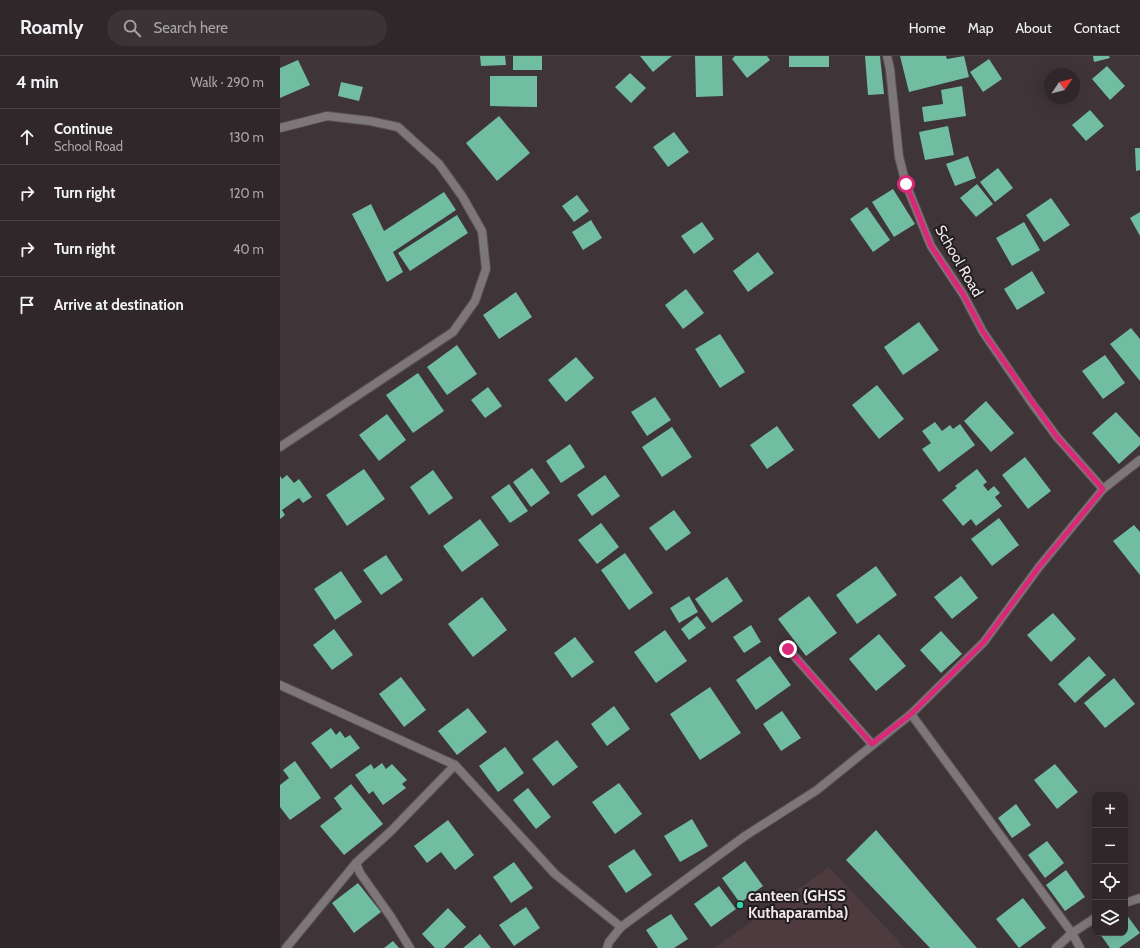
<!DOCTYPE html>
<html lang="en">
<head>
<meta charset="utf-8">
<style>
  :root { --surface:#2f2729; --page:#3b3335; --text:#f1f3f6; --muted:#a7a5a8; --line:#4a4446 }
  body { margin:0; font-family:Cabin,sans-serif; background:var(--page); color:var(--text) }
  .controls { position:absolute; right:12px; bottom:12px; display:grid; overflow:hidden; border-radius:8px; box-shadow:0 4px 16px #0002 }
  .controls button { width:36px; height:36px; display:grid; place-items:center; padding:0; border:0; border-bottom:1px solid var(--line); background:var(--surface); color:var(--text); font:20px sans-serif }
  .compass { position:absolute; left:764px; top:12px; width:36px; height:36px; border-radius:50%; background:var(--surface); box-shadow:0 4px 16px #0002; rotate:55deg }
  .stop { position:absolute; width:12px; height:12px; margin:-9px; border:3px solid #db2777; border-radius:50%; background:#fff }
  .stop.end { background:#db2777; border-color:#fff; box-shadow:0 1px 4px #0008 }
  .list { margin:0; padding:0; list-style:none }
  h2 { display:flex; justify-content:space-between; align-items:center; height:52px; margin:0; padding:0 16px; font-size:17px }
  h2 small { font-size:13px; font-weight:400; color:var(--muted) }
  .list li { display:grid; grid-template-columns:26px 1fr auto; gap:12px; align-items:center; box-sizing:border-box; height:56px; padding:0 16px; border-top:1px solid var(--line) }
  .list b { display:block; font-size:15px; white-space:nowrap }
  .list p { margin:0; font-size:13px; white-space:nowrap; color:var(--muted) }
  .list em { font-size:13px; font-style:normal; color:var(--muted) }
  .icon { flex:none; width:22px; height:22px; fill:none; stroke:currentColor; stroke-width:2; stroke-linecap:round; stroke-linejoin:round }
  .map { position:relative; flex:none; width:860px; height:892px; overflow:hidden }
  header { display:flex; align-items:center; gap:24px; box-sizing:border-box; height:56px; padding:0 20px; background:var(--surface); border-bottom:1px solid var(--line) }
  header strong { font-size:19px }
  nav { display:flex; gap:22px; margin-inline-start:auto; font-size:14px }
  .search { width:280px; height:36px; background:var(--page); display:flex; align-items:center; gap:10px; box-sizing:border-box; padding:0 14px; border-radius:22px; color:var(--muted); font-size:15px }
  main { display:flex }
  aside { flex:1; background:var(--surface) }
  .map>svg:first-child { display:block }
  .built { fill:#4d3b40 }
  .building { fill:#71bda2 }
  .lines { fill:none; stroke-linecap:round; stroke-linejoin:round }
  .street-casing { stroke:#5b5154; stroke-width:10 }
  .street { stroke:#7e7779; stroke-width:8 }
  .route { stroke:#db2777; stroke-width:5 }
  .poi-dot { fill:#33d4a8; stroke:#221d1f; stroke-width:1.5 }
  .labels { text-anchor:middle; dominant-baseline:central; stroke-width:4; stroke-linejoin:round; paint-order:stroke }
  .street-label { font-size:15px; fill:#f0e8ea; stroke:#221d1f }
  .poi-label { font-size:15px; font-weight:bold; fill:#f0e8ea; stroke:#221d1f; text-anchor:start }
</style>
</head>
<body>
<header>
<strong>Roamly</strong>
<div class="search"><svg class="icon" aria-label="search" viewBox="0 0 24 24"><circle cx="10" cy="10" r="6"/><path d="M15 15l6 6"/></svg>Search here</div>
<nav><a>Home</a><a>Map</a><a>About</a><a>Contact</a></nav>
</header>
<main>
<aside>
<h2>4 min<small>Walk · 290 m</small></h2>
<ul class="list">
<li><svg class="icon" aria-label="ahead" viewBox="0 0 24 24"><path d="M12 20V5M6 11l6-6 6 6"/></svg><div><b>Continue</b><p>School Road</p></div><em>130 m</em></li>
<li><svg class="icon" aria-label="right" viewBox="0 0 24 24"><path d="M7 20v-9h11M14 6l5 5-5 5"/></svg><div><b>Turn right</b></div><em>120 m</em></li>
<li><svg class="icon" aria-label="right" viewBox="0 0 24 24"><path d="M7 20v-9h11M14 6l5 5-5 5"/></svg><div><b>Turn right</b></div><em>40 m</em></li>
<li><svg class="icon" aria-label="arrive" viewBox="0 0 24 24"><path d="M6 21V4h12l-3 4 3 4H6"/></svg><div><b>Arrive at destination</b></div></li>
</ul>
</aside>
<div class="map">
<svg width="860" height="892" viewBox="0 0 860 892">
  <rect width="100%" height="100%" fill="#3f3437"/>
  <path class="built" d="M549,811L625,892H434Z"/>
  <g class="building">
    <path d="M200,0H225L226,9L201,10Z"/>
    <rect x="233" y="0" width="29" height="14"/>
    <path d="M360,0H392L373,16Z"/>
    <path d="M415,0H442L443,40L416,41Z"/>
    <path d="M455,0H487L490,4L467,22L452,3Z"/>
    <rect x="509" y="0" width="40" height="11"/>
    <path d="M585,0H600L604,38L588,39Z"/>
    <path d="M620,0H666L667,3L684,0L689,21L629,36Z"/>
    <path d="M813,0H829L830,2L814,6Z"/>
    <path d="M709,3L722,23L703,36L690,16Z"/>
    <path d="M18,4L30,29L0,42V12Z"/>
    <path d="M827,10L845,30L830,44L812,23Z"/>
    <path d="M350,17L366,32L351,47L335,31Z"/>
    <path d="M210,20H257V51L210,50Z"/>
    <path d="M61,26L83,31L79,45L58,40Z"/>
    <path d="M682,30L686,60L644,66L642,51L663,48L661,34Z"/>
    <path d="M810,54L824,70L806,85L792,69Z"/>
    <path d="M219,60L250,97L217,125L186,87Z"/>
    <path d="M668,70L674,99L645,104L639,76Z"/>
    <path d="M394,76L409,96L388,111L373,91Z"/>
    <path d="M855,92H860V114L856,115Z"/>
    <path d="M688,100L696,122L675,130L666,108Z"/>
    <path d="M718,112L733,132L715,146L700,126Z"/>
    <path d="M697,128L713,148L696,161L680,142Z"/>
    <path d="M613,133L635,168L614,181L592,146Z"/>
    <path d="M164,136L176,154L113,196L123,216L107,226L72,158L91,148L104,175Z"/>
    <path d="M297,139L309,155L294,166L282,150Z"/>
    <path d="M771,142L790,169L764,186L746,159Z"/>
    <path d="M587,151L610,184L593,196L570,163Z"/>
    <path d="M860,156V180L850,162Z"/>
    <path d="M177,159L188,177L130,215L118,197Z"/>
    <path d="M311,164L322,182L303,194L292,176Z"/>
    <path d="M422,166L434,183L414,198L401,180Z"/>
    <path d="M744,166L760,194L732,210L716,182Z"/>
    <path d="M478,196L494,217L468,236L453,215Z"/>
    <path d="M752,215L765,237L737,254L724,233Z"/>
    <path d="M406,233L424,257L403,273L385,249Z"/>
    <path d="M236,236L252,261L219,283L203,259Z"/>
    <path d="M639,266L659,294L623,319L604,291Z"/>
    <path d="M851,272L860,283V325L830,288Z"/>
    <path d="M440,278L465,316L440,332L415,293Z"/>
    <path d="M177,289L197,318L167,339L147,311Z"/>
    <path d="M825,299L845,327L823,343L802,315Z"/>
    <path d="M296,301L314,322L286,346L268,324Z"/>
    <path d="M138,317L164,355L133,377L106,339Z"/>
    <path d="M597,329L624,363L599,383L572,349Z"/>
    <path d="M208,331L222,350L205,362L191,344Z"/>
    <path d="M375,341L391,364L367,380L351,356Z"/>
    <path d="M706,345L734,377L711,396L684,365Z"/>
    <path d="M836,356L860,382V389L839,408L812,377Z"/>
    <path d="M107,358L126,384L99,405L79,379Z"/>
    <path d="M655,366L662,375L670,369L673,373L680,368L695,389L659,416L642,393L651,387L642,375Z"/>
    <path d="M497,370L514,394L487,413L470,389Z"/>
    <path d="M392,371L412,401L382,421L362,391Z"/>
    <path d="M290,388L305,411L281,427L266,405Z"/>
    <path d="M745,401L771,435L748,453L722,419Z"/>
    <path d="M252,412L270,437L251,451L233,426Z"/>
    <path d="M84,413L105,443L67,470L46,439Z"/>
    <path d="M697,413L707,426L703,429L708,435L714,430L720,437L715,441L722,450L696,470L691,463L683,470L662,444L677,432L675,430Z"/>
    <path d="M153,414L173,442L149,459L130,431Z"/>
    <path d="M7,419L14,427L19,423L32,441L23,447L19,442L2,454L5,459L0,463V420L2,423Z"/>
    <path d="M325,419L340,440L312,460L297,439Z"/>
    <path d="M229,428L248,455L230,467L211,441Z"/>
    <path d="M394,454L411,477L386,495L369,472Z"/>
    <path d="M719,462L739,489L712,510L691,483Z"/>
    <path d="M200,463L219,489L182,516L163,490Z"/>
    <path d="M321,467L339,491L317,508L298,484Z"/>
    <path d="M854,469L860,476V519L833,485Z"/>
    <path d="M345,497L373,537L349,554L321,514Z"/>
    <path d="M106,499L123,524L101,539L83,514Z"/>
    <path d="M596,510L617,539L577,568L556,539Z"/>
    <path d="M61,515L82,546L55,564L34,533Z"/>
    <path d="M681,520L698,542L672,563L654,541Z"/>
    <path d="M447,521L463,545L432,567L415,543Z"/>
    <path d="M409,540L418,556L399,567L390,552Z"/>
    <path d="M529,540L557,577L526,600L498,563Z"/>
    <path d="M202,541L227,574L193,601L168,568Z"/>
    <path d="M773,557L796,583L771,606L747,579Z"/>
    <path d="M417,560L426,572L409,584L401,573Z"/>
    <path d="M471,569L481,586L464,597L453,581Z"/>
    <path d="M54,573L73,599L52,614L33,589Z"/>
    <path d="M385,574L407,605L376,627L354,596Z"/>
    <path d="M661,575L682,598L661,617L640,594Z"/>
    <path d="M599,578L626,610L596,635L569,603Z"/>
    <path d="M295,581L314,606L292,622L274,597Z"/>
    <path d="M490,600L511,629L476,654L456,624Z"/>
    <path d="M809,600L826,619L795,647L778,628Z"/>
    <path d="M121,621L146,654L124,671L99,638Z"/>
    <path d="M834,622L855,648L825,672L804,647Z"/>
    <path d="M430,631L461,677L420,704L390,658Z"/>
    <path d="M334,650L350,673L327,690L311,668Z"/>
    <path d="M188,652L207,676L177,699L158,675Z"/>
    <path d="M502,655L521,682L501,695L483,668Z"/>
    <path d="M51,672L56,679L60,675L65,682L70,679L80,692L51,713L31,687Z"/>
    <path d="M277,684L298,711L273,730L252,703Z"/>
    <path d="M225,691L244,717L218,736L199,710Z"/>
    <path d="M15,705L41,742L10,764L0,751V729L9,722L3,714Z"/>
    <path d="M102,707L106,713L112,708L127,724L122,728L126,732L103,749L93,735L89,738L75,719L91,708L94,713Z"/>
    <path d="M775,708L798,736L777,753L754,724Z"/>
    <path d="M339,727L362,758L335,778L312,746Z"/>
    <path d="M71,728L103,768L64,799L40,770L62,753L54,742Z"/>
    <path d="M248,732L271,761L256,773L233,744Z"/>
    <path d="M736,748L751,769L732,782L718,762Z"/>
    <path d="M412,763L428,790L400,806L384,780Z"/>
    <path d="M168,764L194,799L175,814L161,796L147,807L134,790Z"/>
    <path d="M596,774L697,892H650L566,804Z"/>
    <path d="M767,785L784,807L765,822L748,799Z"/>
    <path d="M354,793L372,819L346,837L328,810Z"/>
    <path d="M465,805L483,830L460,847L442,822Z"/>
    <path d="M234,806L253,832L231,847L213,821Z"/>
    <path d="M786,814L805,841L785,855L766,829Z"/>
    <path d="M78,827L101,856L74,877L52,847Z"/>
    <path d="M439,830L456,853L431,871L414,848Z"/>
    <path d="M743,842L766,872L739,892L716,863Z"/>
    <path d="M246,851L260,872L234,890L219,869Z"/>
    <path d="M168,852L186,871L164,892H155L142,878Z"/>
    <path d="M391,858L408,883L394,892H378L366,874Z"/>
    <path d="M846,858L860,877L839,892H830L820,878L845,877Z"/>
    <path d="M200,878L211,892H183Z"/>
    <path d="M113,885L119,892H104Z"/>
  </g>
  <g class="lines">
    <g class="street-casing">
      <g id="street">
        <path d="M607,0L610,13L619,101L626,128L651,190L683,238L703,276L751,346L777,381L823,433"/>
        <path d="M0,72L47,60L90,65L118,71L159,108L182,140L202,175L206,213L195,245L173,276L0,391"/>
        <path d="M508,593L592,688"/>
        <path d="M0,629L175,709L275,818L341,871"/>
        <path d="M631,658L792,877L800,892"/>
        <path d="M76,807L80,817L111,861L130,892"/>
        <path d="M845,847L860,842"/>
        <path d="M6,892L76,807L111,775L175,709"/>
        <path d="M327,892L329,886L341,871L465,780L537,734L631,658L704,586L759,511L823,433L860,404"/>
        <path d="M776,892L792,877L815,862"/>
      </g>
    </g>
    <use href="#street" class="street"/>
  </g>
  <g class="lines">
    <path class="route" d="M508,593L592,688L631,658L704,586L759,511L823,433L777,381L703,276L683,238L651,190L626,128"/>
  </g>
  <circle class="poi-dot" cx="460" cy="849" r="4"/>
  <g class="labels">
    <g class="street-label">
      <text transform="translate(679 205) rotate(60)">School Road</text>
    </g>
    <g class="poi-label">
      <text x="468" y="840">canteen (GHSS<tspan x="468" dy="17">Kuthaparamba)</tspan></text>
    </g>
  </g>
</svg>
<div class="controls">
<button>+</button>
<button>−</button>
<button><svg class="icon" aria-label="locate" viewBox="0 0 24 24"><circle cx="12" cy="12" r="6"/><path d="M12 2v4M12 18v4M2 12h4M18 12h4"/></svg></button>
<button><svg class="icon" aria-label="layers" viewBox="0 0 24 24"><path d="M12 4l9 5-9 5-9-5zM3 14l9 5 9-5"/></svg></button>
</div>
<svg class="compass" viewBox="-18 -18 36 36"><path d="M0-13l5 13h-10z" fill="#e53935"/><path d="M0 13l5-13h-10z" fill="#a7a5a8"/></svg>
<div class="stop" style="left:626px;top:128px"></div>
<div class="stop end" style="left:508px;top:593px"></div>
</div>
</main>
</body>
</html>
